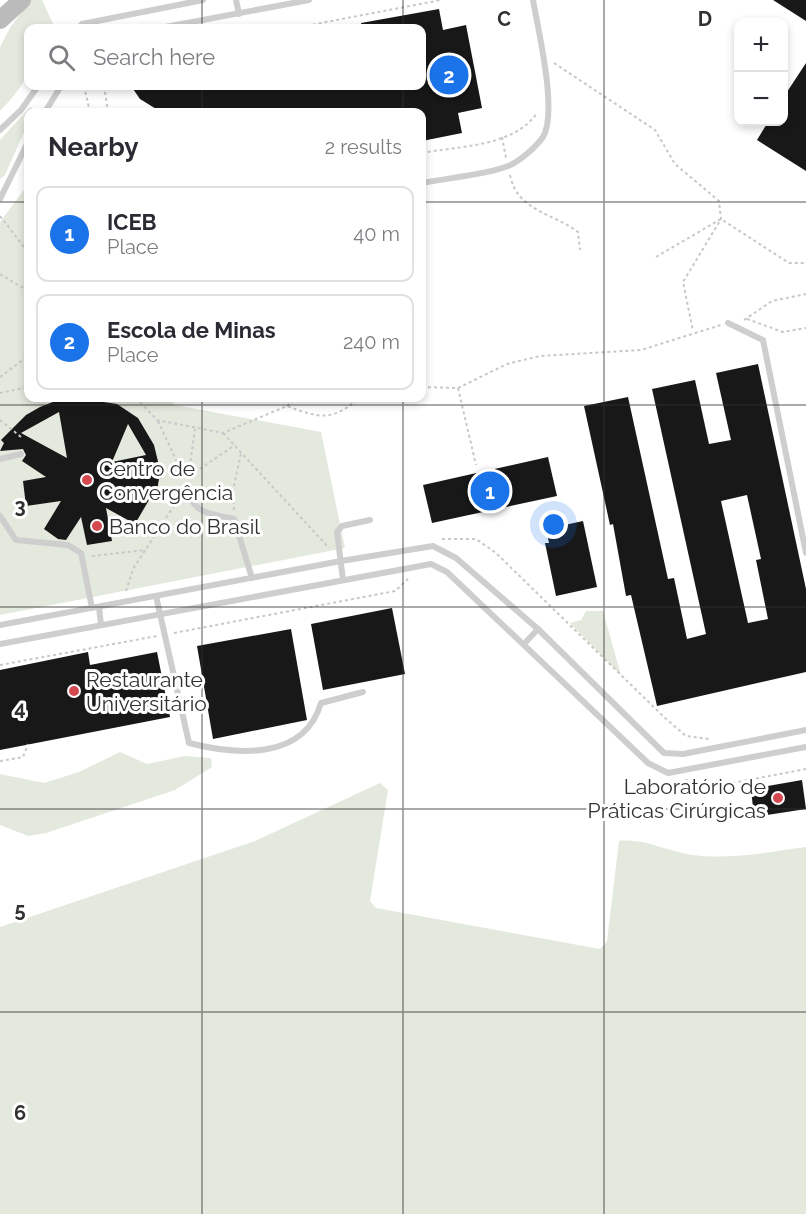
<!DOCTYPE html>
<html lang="en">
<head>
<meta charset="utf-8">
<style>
  :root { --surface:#fff; --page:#f2f2f3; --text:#2b2b33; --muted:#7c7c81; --line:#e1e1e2; --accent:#1a73e8 }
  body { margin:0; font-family:Raleway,sans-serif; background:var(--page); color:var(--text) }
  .controls { position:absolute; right:18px; top:18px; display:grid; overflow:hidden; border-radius:12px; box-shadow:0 3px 9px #0003 }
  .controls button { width:54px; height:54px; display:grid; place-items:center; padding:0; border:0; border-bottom:2px solid var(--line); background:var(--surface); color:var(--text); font:30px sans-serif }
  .you { position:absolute; left:554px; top:525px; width:21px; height:21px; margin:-15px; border:4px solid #fff; border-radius:50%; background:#1a73e8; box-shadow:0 0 0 9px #1a73e833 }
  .badge { display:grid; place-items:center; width:39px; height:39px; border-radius:50%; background:var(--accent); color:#fff; font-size:20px; font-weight:700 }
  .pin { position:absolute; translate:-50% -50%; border:3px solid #fff; box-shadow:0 2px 6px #0006 }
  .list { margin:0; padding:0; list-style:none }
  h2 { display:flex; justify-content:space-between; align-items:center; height:78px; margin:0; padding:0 24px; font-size:26px }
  h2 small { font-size:20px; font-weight:400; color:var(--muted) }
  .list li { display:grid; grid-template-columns:39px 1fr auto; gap:18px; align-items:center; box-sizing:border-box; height:96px; margin:0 12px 12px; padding:0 12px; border:2px solid var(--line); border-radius:12px }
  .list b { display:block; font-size:22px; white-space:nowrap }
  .list p { margin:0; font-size:20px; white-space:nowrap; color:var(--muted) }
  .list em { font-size:20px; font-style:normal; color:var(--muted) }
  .icon { flex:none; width:33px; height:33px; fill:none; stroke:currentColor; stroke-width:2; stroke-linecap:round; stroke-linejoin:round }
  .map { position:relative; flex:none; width:806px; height:1214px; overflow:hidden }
  .search { position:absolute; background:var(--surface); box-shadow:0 3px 9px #0003; left:24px; top:24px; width:402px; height:66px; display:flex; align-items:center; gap:15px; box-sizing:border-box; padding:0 21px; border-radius:12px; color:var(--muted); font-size:22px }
  .panel { position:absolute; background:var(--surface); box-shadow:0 3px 9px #0003; left:24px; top:108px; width:402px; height:294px; border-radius:12px }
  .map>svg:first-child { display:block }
  .green { fill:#e4e9de }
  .building { fill:#181818; fill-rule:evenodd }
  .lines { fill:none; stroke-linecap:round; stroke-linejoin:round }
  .path { stroke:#c8c8c8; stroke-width:2; stroke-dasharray:3 3; stroke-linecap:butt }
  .lane { stroke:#cecece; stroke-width:6 }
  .secondary { stroke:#bbb; stroke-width:18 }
  .grid { fill:none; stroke:#313131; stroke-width:1.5; stroke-opacity:0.55 }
  .poi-dot { fill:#d4484f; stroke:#fff; stroke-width:2 }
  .labels { text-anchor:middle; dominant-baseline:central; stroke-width:6; stroke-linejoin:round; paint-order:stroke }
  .poi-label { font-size:21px; fill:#313131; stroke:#fff; text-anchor:start }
  .grid-label { font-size:20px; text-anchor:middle; font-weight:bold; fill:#313131; stroke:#fff; stroke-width:6; stroke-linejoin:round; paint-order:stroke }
</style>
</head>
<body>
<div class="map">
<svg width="806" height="1214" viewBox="0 0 806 1214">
  <rect width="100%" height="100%" fill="#fff"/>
  <g class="green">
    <path d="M31,0H42L55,28H28C28,74 33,77 0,111V47L11,26Z"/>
    <path d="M30,107L35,110L28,112V123L5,175L0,179V140Z"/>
    <path d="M28,189V398H167L175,405L321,432L345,548L0,615V222L23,191Z"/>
    <path d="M586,611H603L621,675L570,623L581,620Z"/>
    <path d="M120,752L147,764L185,756L211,758L212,767L175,790L46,833L28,836L0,825V774L44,783L79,772Z"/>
    <path d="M380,783L388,790L370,901L376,908L600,949L607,941L619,841C643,838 664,850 687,854C726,861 767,852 806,847V1214H0V927L255,841Z"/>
  </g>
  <g class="building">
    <path d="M773,0H806V21Z"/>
    <path d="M439,9L443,30L466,25L482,108L458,113L462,133L422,141V112H161L140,99L131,86H422V28H362L361,23Z"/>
    <path d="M806,63V171L757,140L768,122H783V98Z"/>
    <path d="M758,364L806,589V672L657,706L631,595L626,596L613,524L610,525L584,406L628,397L668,579L674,578L687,639L706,634L652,389L695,380L709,444L731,440L716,373ZM747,495L761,559L756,560L768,619L748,623L721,501Z"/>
    <path d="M76,398L117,404L138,418L154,445L162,478L159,479L155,502L149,500L135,524L106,508L112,541L87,545L81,517L66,540L58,539L44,529L61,501L26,506L23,481L46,477L22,461L26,455L23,449L0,451L4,443L1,440L26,415L40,407L58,400ZM59,412L67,458L21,433ZM128,424L146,455L112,462Z"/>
    <path d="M548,457L557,496L432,523L423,485Z"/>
    <path d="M583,521L597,587L556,596L545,543H549L546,529Z"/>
    <path d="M392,608L405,674L323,690L311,624Z"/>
    <path d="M291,629L307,720L213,739L197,646Z"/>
    <path d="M88,652L90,665L157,652L170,717L0,750V670Z"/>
    <path d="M802,780L806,809L754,817L751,789Z"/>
  </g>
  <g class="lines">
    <g class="path">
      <path d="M295,28L441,0"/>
      <path d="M554,63L655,130L675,164L719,201L721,219L683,282L693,331"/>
      <path d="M84,86L90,112"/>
      <path d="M104,86L108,112"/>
      <path d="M502,137L506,158"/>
      <path d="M422,153C458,146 514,147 537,113"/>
      <path d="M510,175C517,211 553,213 578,232L580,250"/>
      <path d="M0,216L28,252"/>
      <path d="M656,257L721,219L789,263H806"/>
      <path d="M0,274L28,291"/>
      <path d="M747,319L783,332L806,328"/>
      <path d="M744,320L772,301L806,294"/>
      <path d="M0,377L28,356"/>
      <path d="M422,387L458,388L507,364L540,356L641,350L721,325"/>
      <path d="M458,388L476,465"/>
      <path d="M0,393L28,387"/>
      <path d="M136,398L157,420L223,433L287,406C319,418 332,422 359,398"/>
      <path d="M287,406L296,398"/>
      <path d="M0,420L21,437"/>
      <path d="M158,421L176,460L188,477L235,445"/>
      <path d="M223,433L329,548"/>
      <path d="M188,479L195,429"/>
      <path d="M234,510L233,491L241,453"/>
      <path d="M442,539H476L496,553L665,718L686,736L709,739"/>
      <path d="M92,556L146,550"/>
      <path d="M126,591L133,569L179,498"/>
      <path d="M174,633L395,591L408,579"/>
      <path d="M0,665L157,636"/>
      <path d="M0,761L23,757L28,744"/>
      <path d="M685,780L722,785L806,769"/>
    </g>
    <g class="lane">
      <path d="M236,0L239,14"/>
      <path d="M78,28L82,24L203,0"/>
      <path d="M160,28L309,0"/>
      <path d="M45,112L61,86"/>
      <path d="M0,130L21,110L38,86"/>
      <path d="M422,183C446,178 486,175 508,166C519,162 536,147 543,137C558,112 538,29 533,0"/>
      <path d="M0,199L28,142"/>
      <path d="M728,323L763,340L806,553"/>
      <path d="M0,459L21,454"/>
      <path d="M186,487C194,515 209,513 234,519L252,578"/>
      <path d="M0,516L16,540L68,545L81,553L92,608"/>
      <path d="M343,580L337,532L342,526L370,520"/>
      <path d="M156,596L189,743C236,755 304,761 321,703L363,692"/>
      <path d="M99,607L101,625"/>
      <path d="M0,625L341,561L433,546L456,558L538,629L664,753L683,754L806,730"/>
      <path d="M0,644L431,564L447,572L648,763L668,773L806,747"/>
      <path d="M524,644L538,629"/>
    </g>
    <path class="secondary" d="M0,20L22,0"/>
  </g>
  <path class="grid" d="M202,0V28M403,0V28M604,0V1214M202,86V112M403,86V112M0,202H28M422,202H806M202,398V1214M403,398V1214M0,405H806M0,607H806M0,809H806M0,1012H806"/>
  <g class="poi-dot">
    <circle cx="87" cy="480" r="6"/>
    <circle cx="97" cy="526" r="6"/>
    <circle cx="74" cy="691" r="6"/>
    <circle cx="778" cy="798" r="6"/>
  </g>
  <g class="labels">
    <g class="poi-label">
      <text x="99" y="468">Centro de<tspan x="99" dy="24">Convergência</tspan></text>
      <text x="109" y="526">Banco do Brasil</text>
      <text x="86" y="679">Restaurante<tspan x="86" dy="24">Universitário</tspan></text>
      <text x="766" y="786" text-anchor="end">Laboratório de<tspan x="766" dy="24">Práticas Cirúrgicas</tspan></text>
    </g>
  </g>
  <g class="grid-label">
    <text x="504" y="26">C</text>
    <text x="705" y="26">D</text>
    <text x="20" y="513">3</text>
    <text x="20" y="715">4</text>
    <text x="20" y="917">5</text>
    <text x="20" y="1120">6</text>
  </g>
</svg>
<div class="controls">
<button>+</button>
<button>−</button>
</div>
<div class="you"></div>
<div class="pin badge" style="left:490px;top:491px">1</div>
<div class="pin badge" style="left:449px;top:75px">2</div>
<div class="search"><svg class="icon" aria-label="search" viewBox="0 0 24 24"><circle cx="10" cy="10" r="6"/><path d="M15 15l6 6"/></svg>Search here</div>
<section class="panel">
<h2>Nearby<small>2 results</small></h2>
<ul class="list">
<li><span class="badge">1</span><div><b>ICEB</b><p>Place</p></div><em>40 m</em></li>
<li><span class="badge">2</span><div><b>Escola de Minas</b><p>Place</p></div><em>240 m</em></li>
</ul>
</section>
</div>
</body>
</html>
